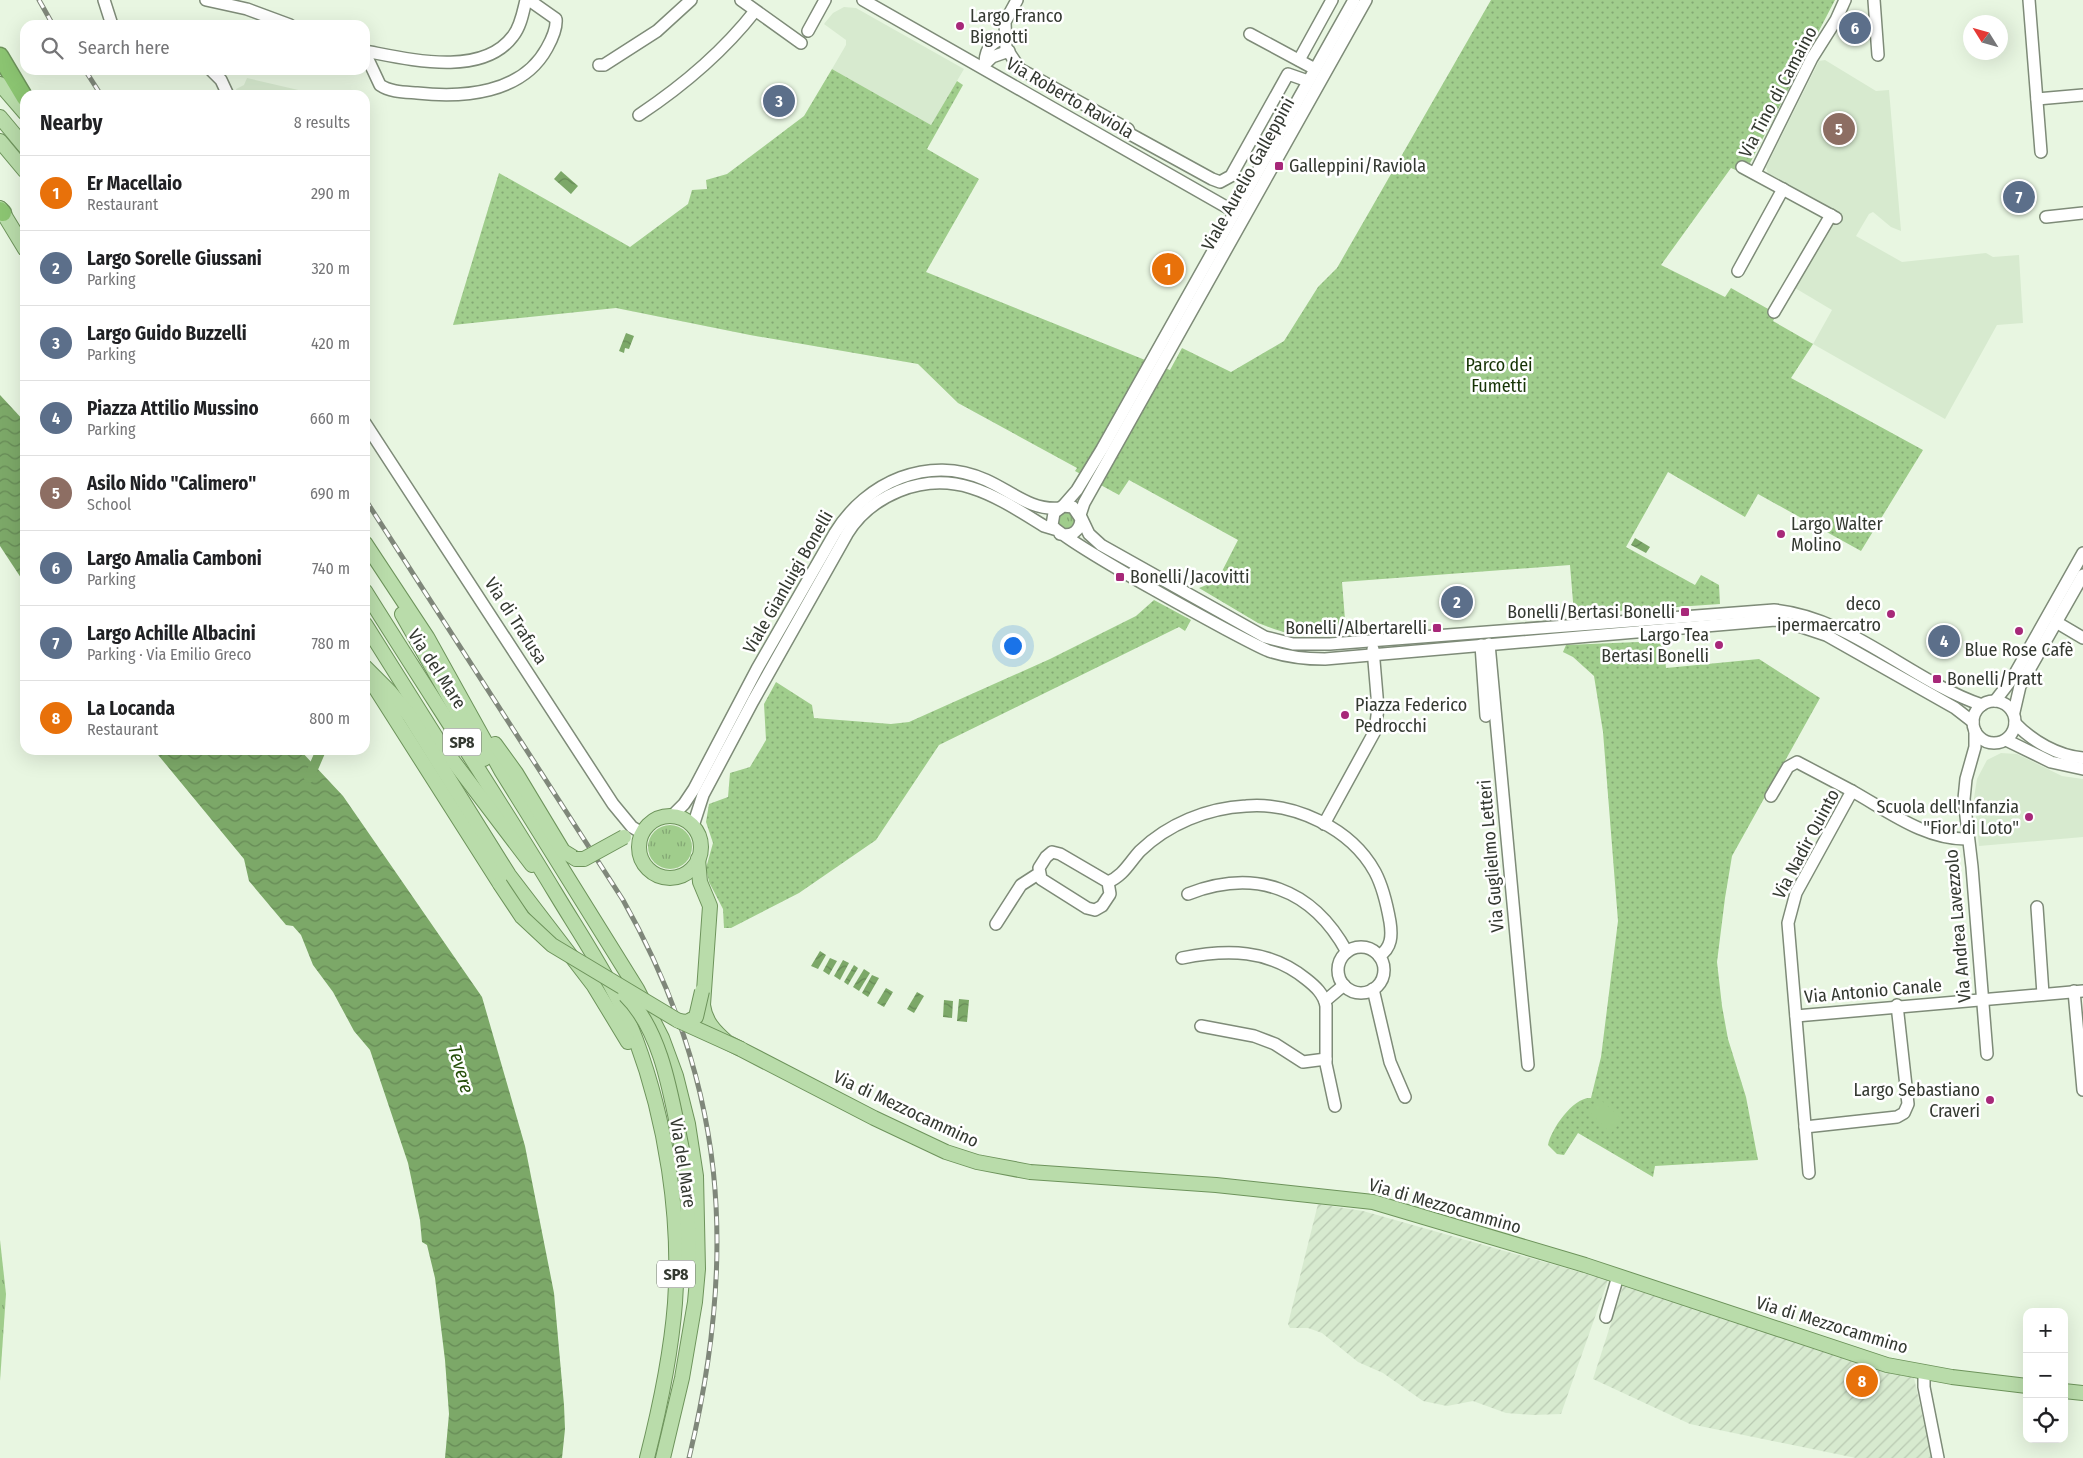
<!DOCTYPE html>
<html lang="en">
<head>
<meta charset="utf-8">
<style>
  :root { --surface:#fff; --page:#f6f6f6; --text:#202124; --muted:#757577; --line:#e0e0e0; --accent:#a72879 }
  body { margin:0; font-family:"Fira Sans Condensed",sans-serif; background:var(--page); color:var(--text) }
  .controls { position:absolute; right:15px; bottom:15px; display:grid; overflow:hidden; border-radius:10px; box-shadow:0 5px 20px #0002 }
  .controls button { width:45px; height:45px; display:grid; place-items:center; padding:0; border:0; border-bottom:1px solid var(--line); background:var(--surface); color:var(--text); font:25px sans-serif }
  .compass { position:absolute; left:1963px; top:15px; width:45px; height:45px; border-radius:50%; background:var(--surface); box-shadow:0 5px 20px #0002; rotate:307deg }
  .you { position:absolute; left:1012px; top:645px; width:18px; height:18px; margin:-12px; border:4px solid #fff; border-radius:50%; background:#1a73e8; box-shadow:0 0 0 8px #1a73e833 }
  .badge { display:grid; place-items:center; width:32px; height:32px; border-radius:50%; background:var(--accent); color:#fff; font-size:16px; font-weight:700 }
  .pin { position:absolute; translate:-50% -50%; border:2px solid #fff; box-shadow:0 1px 5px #0006 }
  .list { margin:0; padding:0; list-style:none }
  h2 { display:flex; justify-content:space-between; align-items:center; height:65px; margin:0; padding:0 20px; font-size:21px }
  h2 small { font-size:16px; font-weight:400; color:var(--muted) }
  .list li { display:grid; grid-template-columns:32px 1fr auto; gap:15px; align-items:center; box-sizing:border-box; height:75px; padding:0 20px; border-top:1px solid var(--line) }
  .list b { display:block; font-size:19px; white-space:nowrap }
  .list p { margin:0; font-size:16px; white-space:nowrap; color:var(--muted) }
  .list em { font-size:16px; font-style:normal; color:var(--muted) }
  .icon { flex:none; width:28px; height:28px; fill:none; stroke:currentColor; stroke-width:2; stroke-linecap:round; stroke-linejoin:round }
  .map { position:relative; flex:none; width:2083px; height:1458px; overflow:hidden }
  .search { position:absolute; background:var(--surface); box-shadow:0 5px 20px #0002; left:20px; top:20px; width:350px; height:55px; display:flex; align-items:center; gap:12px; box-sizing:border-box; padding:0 18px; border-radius:15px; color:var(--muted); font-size:19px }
  .panel { position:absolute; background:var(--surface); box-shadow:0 5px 20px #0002; left:20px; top:90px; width:350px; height:665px; border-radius:15px }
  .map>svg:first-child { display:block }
  .built { fill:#d7eacf }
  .industrial { fill:url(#industrial-furrows) }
  .grass { fill:url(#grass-tufts) }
  .park { fill:url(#park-dots) }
  .pitch { fill:#a0cd8c }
  .water { fill:url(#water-waves) }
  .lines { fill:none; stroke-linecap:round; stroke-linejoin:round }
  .canal { stroke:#7ca868; stroke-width:10 }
  .minor-casing { stroke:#7e8b78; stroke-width:14 }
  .major-casing { stroke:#6d935b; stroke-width:16 }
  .highway-casing { stroke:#6d935b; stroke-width:19 }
  .minor { stroke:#fff; stroke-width:11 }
  .major { stroke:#b9dcaa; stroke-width:14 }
  .highway { stroke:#8bc471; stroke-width:16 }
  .rail-casing { stroke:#7f877a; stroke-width:5 }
  .rail { stroke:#fff; stroke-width:3; stroke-dasharray:9; stroke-linecap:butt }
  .major-bridge-casing { stroke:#6d935b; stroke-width:16; stroke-linecap:butt }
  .major-bridge { stroke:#b9dcaa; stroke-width:14 }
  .poi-dot { fill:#a72879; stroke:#fff; stroke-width:2 }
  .labels { text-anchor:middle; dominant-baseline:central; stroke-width:5; stroke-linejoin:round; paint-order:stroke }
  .shield { fill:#fff; stroke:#71746f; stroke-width:1 }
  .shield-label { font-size:16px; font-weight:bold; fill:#343931 }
  .poi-label { font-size:18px; fill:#343931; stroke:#fff; text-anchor:start }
  .street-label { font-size:18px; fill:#343931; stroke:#fff }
  .park-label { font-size:18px; fill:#163305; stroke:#fff }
  .water-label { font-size:19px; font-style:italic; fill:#244d08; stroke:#fff }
</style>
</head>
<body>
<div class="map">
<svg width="2083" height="1458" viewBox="0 0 2083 1458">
  <defs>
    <pattern id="industrial-furrows" width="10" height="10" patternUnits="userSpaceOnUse" patternTransform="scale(1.25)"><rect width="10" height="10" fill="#d7eacf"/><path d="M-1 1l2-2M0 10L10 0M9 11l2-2" fill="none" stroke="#b9c9b2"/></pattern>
    <pattern id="grass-tufts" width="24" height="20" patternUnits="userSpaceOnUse" patternTransform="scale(1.25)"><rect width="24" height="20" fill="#a0cd8c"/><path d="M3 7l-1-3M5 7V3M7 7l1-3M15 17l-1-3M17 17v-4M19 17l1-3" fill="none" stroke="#83a773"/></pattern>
    <pattern id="park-dots" width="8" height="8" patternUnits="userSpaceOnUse" patternTransform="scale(1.25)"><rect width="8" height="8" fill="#a0cd8c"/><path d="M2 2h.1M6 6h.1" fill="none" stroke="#83a773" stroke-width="1.8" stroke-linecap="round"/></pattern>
    <pattern id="water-waves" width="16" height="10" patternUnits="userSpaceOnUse" patternTransform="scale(1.25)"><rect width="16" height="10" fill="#7ca868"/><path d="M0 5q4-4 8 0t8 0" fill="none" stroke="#668a56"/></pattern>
  </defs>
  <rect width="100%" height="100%" fill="#e8f6e1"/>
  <g class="built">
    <path d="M844,7L856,8L964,69L931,125L832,69L846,45V40L824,24L833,13Z"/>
    <path d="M1825,60L1876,91L1889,90L1901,231L1891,227L1873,212L1869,214L1856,236L1902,262L1986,253L1993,257L2019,255L2023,323L1997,325L1945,419L1813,344L1832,310L1795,288L1832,222L1836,224L1841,213L1768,174L1766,167L1819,61Z"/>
    <path d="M247,78L320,95H238L236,89L244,85Z"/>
    <path d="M2001,753L2017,754L2062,776L2083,779V837L1979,846L1974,798L1977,779L1987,760Z"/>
  </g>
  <g class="industrial">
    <path d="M1318,1204L1363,1211L1608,1280L1561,1414L1533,1415L1506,1413L1473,1401L1447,1406L1423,1401L1383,1373L1358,1362L1322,1333L1308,1328H1290L1288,1324Z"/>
    <path d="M1623,1286L1914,1378L1932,1458H1856L1690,1424L1593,1379Z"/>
  </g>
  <g class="grass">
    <path d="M1068,510L1076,516L1075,526L1067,530L1058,526L1057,516Z"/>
    <circle cx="670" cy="847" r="22"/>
    <path d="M0,1240L6,1294L0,1381Z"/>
  </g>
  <g class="park">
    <path d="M1491,0H1835L1750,163L1743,161L1738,171L1731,168L1661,265L1725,297L1731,288L1777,314L1773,321L1813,344L1791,378L1923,450L1861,551L1758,494L1745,517L1668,472L1626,547L1695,585L1701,575L1719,585L1720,604L1574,614L1570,565L1342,582L1346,632L1290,634L1274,629L1258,623L1199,588L1217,581L1238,540L1129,480L1119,495L1075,471L1077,468L958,403L918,364L750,335L616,308L453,325L499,173L630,247L688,204L692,190L707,189L706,180L727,174L804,116L832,69L931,125L957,81L963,85L927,149L979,179L926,272L1170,370L1182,348L1231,372L1284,341L1318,287L1337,268Z"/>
    <path d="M1154,600L1191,620L1185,631L1179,627L939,745L876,840L799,893L731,928H724L723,909L709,882L706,868L713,843L706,822L709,804L728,797L730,773L750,767L766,740L764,704L776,682L812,705L814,718L891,724L909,722L1050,659L1136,616Z"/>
    <path d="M1663,641L1666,668L1759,659L1820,698L1732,856L1725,898L1717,962L1722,1006L1728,1039L1746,1097L1758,1160L1655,1166L1653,1177L1578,1133L1564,1155L1557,1154L1548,1145C1551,1129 1574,1096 1591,1098L1601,1057L1618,921L1603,732L1594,676L1573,657L1563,652L1566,645Z"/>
  </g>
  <path class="pitch" d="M1600,1099L1623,1120L1611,1133L1589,1112Z"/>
  <g class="water">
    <path d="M561,171L578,186L571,194L554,179Z"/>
    <path d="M626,333L634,336L629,349L625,348L624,353L619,351Z"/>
    <path d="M0,395L25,422V584L0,546Z"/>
    <path d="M1635,538L1650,547L1646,553L1631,545Z"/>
    <path d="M154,750H300L343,796L482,997L525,1146L554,1293L564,1405L565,1429L562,1458H445L449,1414L445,1360L435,1278L427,1245L422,1242L420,1220L408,1163L370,1050L354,1031L333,992L313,965L301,935L293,926L286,925L249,881L244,859Z"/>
    <path d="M820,951L826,955L818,969L811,966Z"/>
    <path d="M830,958L837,961L829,975L823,971Z"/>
    <path d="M843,960L849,963L840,980L834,976Z"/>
    <path d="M854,965L858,968L848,985L844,982Z"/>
    <path d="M864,969L870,973L859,991L853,987Z"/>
    <path d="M872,975L879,978L868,997L862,993Z"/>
    <path d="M886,988L893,992L884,1007L877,1003Z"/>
    <path d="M917,992L924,996L914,1013L907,1009Z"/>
    <path d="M959,999L969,1000L967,1022L957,1021Z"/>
    <path d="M944,1000L953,1001L952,1018L943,1017Z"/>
  </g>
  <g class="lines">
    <path class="canal" d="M309,778L321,750"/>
    <g class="minor-casing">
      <g id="minor">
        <path d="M104,0L112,25"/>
        <path d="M206,0L247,9L290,25"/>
        <path d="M741,0L801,43"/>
        <path d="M863,0L1235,212"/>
        <path d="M1017,0L1005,22L1006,48L1020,69L1128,129L1130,134L1212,179L1220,182L1231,176L1288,74L1308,81"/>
        <path d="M1366,0L1084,503L1080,515L1089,534L1101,545L1265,637L1293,644H1330L1774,610C1850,617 1911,681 1982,705"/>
        <path d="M1874,0L1878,55"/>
        <path d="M2029,0L2041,152"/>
        <path d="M808,31L825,0"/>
        <path d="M1250,34L1315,69"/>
        <path d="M365,51C408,59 482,78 513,36C521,26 523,12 526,0"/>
        <path d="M365,53L380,85C390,92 405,92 417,93C463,98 522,94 547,48C552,39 557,28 556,19L529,0"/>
        <path d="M1299,60L1332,0"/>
        <path d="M985,62C986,47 992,42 1006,37"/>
        <path d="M599,65H604L657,31L691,0"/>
        <path d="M983,66L992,57L1009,51"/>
        <path d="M211,70L221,80L228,95"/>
        <path d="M2037,99L2083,95"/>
        <path d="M639,115C684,85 722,53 755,11"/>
        <path d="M1742,167L1836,218"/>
        <path d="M1755,173L1812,58L1836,20L1845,0"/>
        <path d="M2046,217L2083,213"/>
        <path d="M1738,271L1783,189"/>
        <path d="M1774,312L1831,215"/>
        <path d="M365,423L613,804L632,827L642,833"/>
        <path d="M1063,506L1077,490L1102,449L1354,0"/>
        <path d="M1060,534C1072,537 1080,531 1081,519L1073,507L1063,506L1054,513L1052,525C1059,539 1244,641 1269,651C1287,657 1306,659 1325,659L1775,620L1793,624L1826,635L1955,708L1973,722"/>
        <path d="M2056,622L2083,638"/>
        <path d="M1489,644L1528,1065"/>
        <path d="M1481,645L1486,716"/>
        <circle cx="1994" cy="722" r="21"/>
        <path d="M1995,701L2012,679L2083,553"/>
        <path d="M2014,712L2020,686L2083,575"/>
        <path d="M2015,723C2032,741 2058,756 2083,758"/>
        <path d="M1975,731V747L1966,779L1964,799L1972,867L1987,1054"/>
        <path d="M2006,740L2051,762L2083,769"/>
        <path d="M1771,796L1788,767L1797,762L1852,791"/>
        <path d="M672,816L684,804L694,789L757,669L835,533C866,482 929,454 986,480C1011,491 1031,511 1060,508"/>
        <path d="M1324,824L1375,731L1378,708L1373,649"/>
        <path d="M693,826L703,795L753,701L847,534C859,514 877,500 899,491C956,468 997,497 1044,526L1054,529"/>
        <path d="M1052,852L1060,854L1108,882L1110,894L1102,906L1095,910L1087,908L1041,879L1039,868L1046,857Z"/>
        <path d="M1108,882C1123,876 1129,863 1140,851C1168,824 1207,808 1246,806C1294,802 1351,828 1375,872C1383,887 1387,905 1390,922C1392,935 1392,948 1379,956"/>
        <path d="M1188,894C1255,868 1312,888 1347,952"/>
        <path d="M2037,907L2043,994"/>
        <path d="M996,924L1021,885L1038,874"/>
        <circle cx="1361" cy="970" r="23"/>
        <path d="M1182,958C1227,949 1269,949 1306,979C1315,986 1324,994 1326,1006V1064L1335,1106"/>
        <path d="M1373,989L1390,1062L1405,1097"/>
        <path d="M2074,991L2083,1090"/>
        <path d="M1325,1001L1344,985"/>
        <path d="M1796,1016L2083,991"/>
        <path d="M1201,1026L1254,1036L1275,1044L1303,1062L1326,1059"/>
        <path d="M1805,1127L1897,1117L1904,1113L1908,1104L1897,1005"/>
        <path d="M1809,1173L1788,923L1796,893L1852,791C1888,811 1925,840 1968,839"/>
        <path d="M1606,1317L1618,1276"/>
        <path d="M1924,1372V1387L1938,1458"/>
      </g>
    </g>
    <g class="major-casing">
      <g id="major">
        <path d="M0,84L25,113"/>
        <path d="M0,117L25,147"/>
        <path d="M0,141L25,171"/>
        <path d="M0,208L25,249"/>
        <path d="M365,543L427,637L502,772L637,989L662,1038L676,1076L688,1124L696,1176L698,1269L695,1302L682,1378L663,1458"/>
        <path d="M365,591C428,692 494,791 556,894C585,942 616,987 636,1040C666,1121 681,1217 675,1303C671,1355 660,1407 647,1458"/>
        <path d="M402,614L484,759"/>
        <path d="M365,624L441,745L532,865"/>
        <path d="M365,667L390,692L409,715L509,875L594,986L628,1042"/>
        <path d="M369,678L500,884"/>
        <path d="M495,744L516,773L563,851L576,859"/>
        <circle cx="670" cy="847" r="31"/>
        <path d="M698,859L700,882L710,906L703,1005C705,1021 714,1031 727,1042L874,1118L946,1152L977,1162L1030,1172L1216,1185L1373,1202L1585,1265L1887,1365L1952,1377L2027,1386"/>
        <path d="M683,1154L687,1189L689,1266"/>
        <path d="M2064,1391L2083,1393"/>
      </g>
    </g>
    <g class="highway-casing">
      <g id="highway">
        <path d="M0,56L25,98"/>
        <path d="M0,210L3,213"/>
      </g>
    </g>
    <use href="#minor" class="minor"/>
    <use href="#major" class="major"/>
    <use href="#highway" class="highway"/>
    <g class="rail-casing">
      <g id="rail">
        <path d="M39,0L53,25"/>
        <path d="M85,70L101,95"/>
        <path d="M365,499L623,900C727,1084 738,1255 689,1458"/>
      </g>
    </g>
    <use href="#rail" class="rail"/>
    <g class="major-bridge-casing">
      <g id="major-bridge">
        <path d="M576,859H584L624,837"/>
        <path d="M500,884L522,917L552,945L677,1020L741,1049"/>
        <path d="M625,995C664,1033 672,1103 683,1154"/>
        <path d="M678,1021L687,1022L696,1017L702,991"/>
      </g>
    </g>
    <use href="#major-bridge" class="major-bridge"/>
  </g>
  <g class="poi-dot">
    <circle cx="960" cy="26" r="5"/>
    <rect x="1274" y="161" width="10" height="10" rx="2.5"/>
    <circle cx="1781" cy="534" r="5"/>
    <rect x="1115" y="572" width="10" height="10" rx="2.5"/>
    <rect x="1680" y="607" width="10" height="10" rx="2.5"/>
    <circle cx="1891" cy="614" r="5"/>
    <rect x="1432" y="623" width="10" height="10" rx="2.5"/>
    <circle cx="2019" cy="631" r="5"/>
    <circle cx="1719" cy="645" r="5"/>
    <rect x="1932" y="674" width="10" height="10" rx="2.5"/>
    <circle cx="1345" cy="715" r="5"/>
    <circle cx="2029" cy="817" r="5"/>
    <circle cx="1990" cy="1100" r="5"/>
  </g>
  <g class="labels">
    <g class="shield">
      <rect x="443" y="728.5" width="38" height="27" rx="4"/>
      <rect x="657" y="1260.5" width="38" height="27" rx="4"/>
    </g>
    <g class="shield-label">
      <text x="462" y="742">SP8</text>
      <text x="676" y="1274">SP8</text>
    </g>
    <g class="poi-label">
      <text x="970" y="16">Largo Franco<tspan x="970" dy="21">Bignotti</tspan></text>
      <text x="1289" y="166">Galleppini/Raviola</text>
      <text x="1791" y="524">Largo Walter<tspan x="1791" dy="21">Molino</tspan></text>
      <text x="1130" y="577">Bonelli/Jacovitti</text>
      <text x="1881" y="604" text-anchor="end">deco<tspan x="1881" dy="21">ipermaercatro</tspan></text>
      <text x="1675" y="612" text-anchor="end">Bonelli/Bertasi Bonelli</text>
      <text x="1427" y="628" text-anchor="end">Bonelli/Albertarelli</text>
      <text x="1709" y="635" text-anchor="end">Largo Tea<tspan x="1709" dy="21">Bertasi Bonelli</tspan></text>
      <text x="2019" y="650" text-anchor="middle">Blue Rose Cafè</text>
      <text x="1947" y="679">Bonelli/Pratt</text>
      <text x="1355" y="705">Piazza Federico<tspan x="1355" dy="21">Pedrocchi</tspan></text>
      <text x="2019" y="807" text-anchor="end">Scuola dell'Infanzia<tspan x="2019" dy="21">"Fior di Loto"</tspan></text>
      <text x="1980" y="1090" text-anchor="end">Largo Sebastiano<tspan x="1980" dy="21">Craveri</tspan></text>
    </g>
    <g class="street-label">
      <text transform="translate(1778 92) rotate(-62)">Via Tino di Camaino</text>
      <text transform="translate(1070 98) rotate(30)">Via Roberto Raviola</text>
      <text transform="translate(1248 174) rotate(-61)">Viale Aurelio Galleppini</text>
      <text transform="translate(788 582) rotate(-60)">Viale Gianluigi Bonelli</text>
      <text transform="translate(516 621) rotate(57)">Via di Trafusa</text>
      <text transform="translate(437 669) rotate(57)">Via del Mare</text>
      <text transform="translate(1806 844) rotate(-62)">Via Nadir Quinto</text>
      <text transform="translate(1491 856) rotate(-95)">Via Guglielmo Letteri</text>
      <text transform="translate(1958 926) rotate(-95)">Via Andrea Lavezzolo</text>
      <text transform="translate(1873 991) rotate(-5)">Via Antonio Canale</text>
      <text transform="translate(906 1109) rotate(25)">Via di Mezzocammino</text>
      <text transform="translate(683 1163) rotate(81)">Via del Mare</text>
      <text transform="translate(1445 1206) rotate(16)">Via di Mezzocammino</text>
      <text transform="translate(1832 1325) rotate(17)">Via di Mezzocammino</text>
    </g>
    <g class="park-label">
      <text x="1499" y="365">Parco dei<tspan x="1499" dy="21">Fumetti</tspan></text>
    </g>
    <g class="water-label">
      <text transform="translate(461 1069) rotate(74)">Tevere</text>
    </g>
  </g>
</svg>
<div class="controls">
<button>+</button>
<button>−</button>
<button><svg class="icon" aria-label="locate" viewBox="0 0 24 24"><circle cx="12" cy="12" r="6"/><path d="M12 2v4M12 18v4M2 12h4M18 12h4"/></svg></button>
</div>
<svg class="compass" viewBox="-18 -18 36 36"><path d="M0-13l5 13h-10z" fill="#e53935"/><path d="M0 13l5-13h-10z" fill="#757577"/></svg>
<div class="you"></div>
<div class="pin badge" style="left:1168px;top:269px;background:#e8710a">1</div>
<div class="pin badge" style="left:1457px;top:602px;background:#5c6f8a">2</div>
<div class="pin badge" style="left:779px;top:101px;background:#5c6f8a">3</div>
<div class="pin badge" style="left:1944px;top:641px;background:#5c6f8a">4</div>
<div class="pin badge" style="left:1839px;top:129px;background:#8d6e63">5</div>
<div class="pin badge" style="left:1855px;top:28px;background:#5c6f8a">6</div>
<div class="pin badge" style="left:2019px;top:197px;background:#5c6f8a">7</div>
<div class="pin badge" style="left:1862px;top:1381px;background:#e8710a">8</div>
<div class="search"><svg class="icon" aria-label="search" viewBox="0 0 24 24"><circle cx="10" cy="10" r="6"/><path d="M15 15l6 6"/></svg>Search here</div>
<section class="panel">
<h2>Nearby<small>8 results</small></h2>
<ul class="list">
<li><span class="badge" style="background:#e8710a">1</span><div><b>Er Macellaio</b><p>Restaurant</p></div><em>290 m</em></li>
<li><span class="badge" style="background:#5c6f8a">2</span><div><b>Largo Sorelle Giussani</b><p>Parking</p></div><em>320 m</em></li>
<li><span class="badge" style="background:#5c6f8a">3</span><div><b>Largo Guido Buzzelli</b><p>Parking</p></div><em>420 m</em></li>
<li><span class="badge" style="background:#5c6f8a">4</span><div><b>Piazza Attilio Mussino</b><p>Parking</p></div><em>660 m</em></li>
<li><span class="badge" style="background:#8d6e63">5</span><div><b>Asilo Nido &quot;Calimero&quot;</b><p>School</p></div><em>690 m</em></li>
<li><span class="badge" style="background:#5c6f8a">6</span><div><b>Largo Amalia Camboni</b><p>Parking</p></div><em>740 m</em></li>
<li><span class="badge" style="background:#5c6f8a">7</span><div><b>Largo Achille Albacini</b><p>Parking · Via Emilio Greco</p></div><em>780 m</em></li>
<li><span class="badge" style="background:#e8710a">8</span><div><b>La Locanda</b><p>Restaurant</p></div><em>800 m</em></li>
</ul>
</section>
</div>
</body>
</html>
